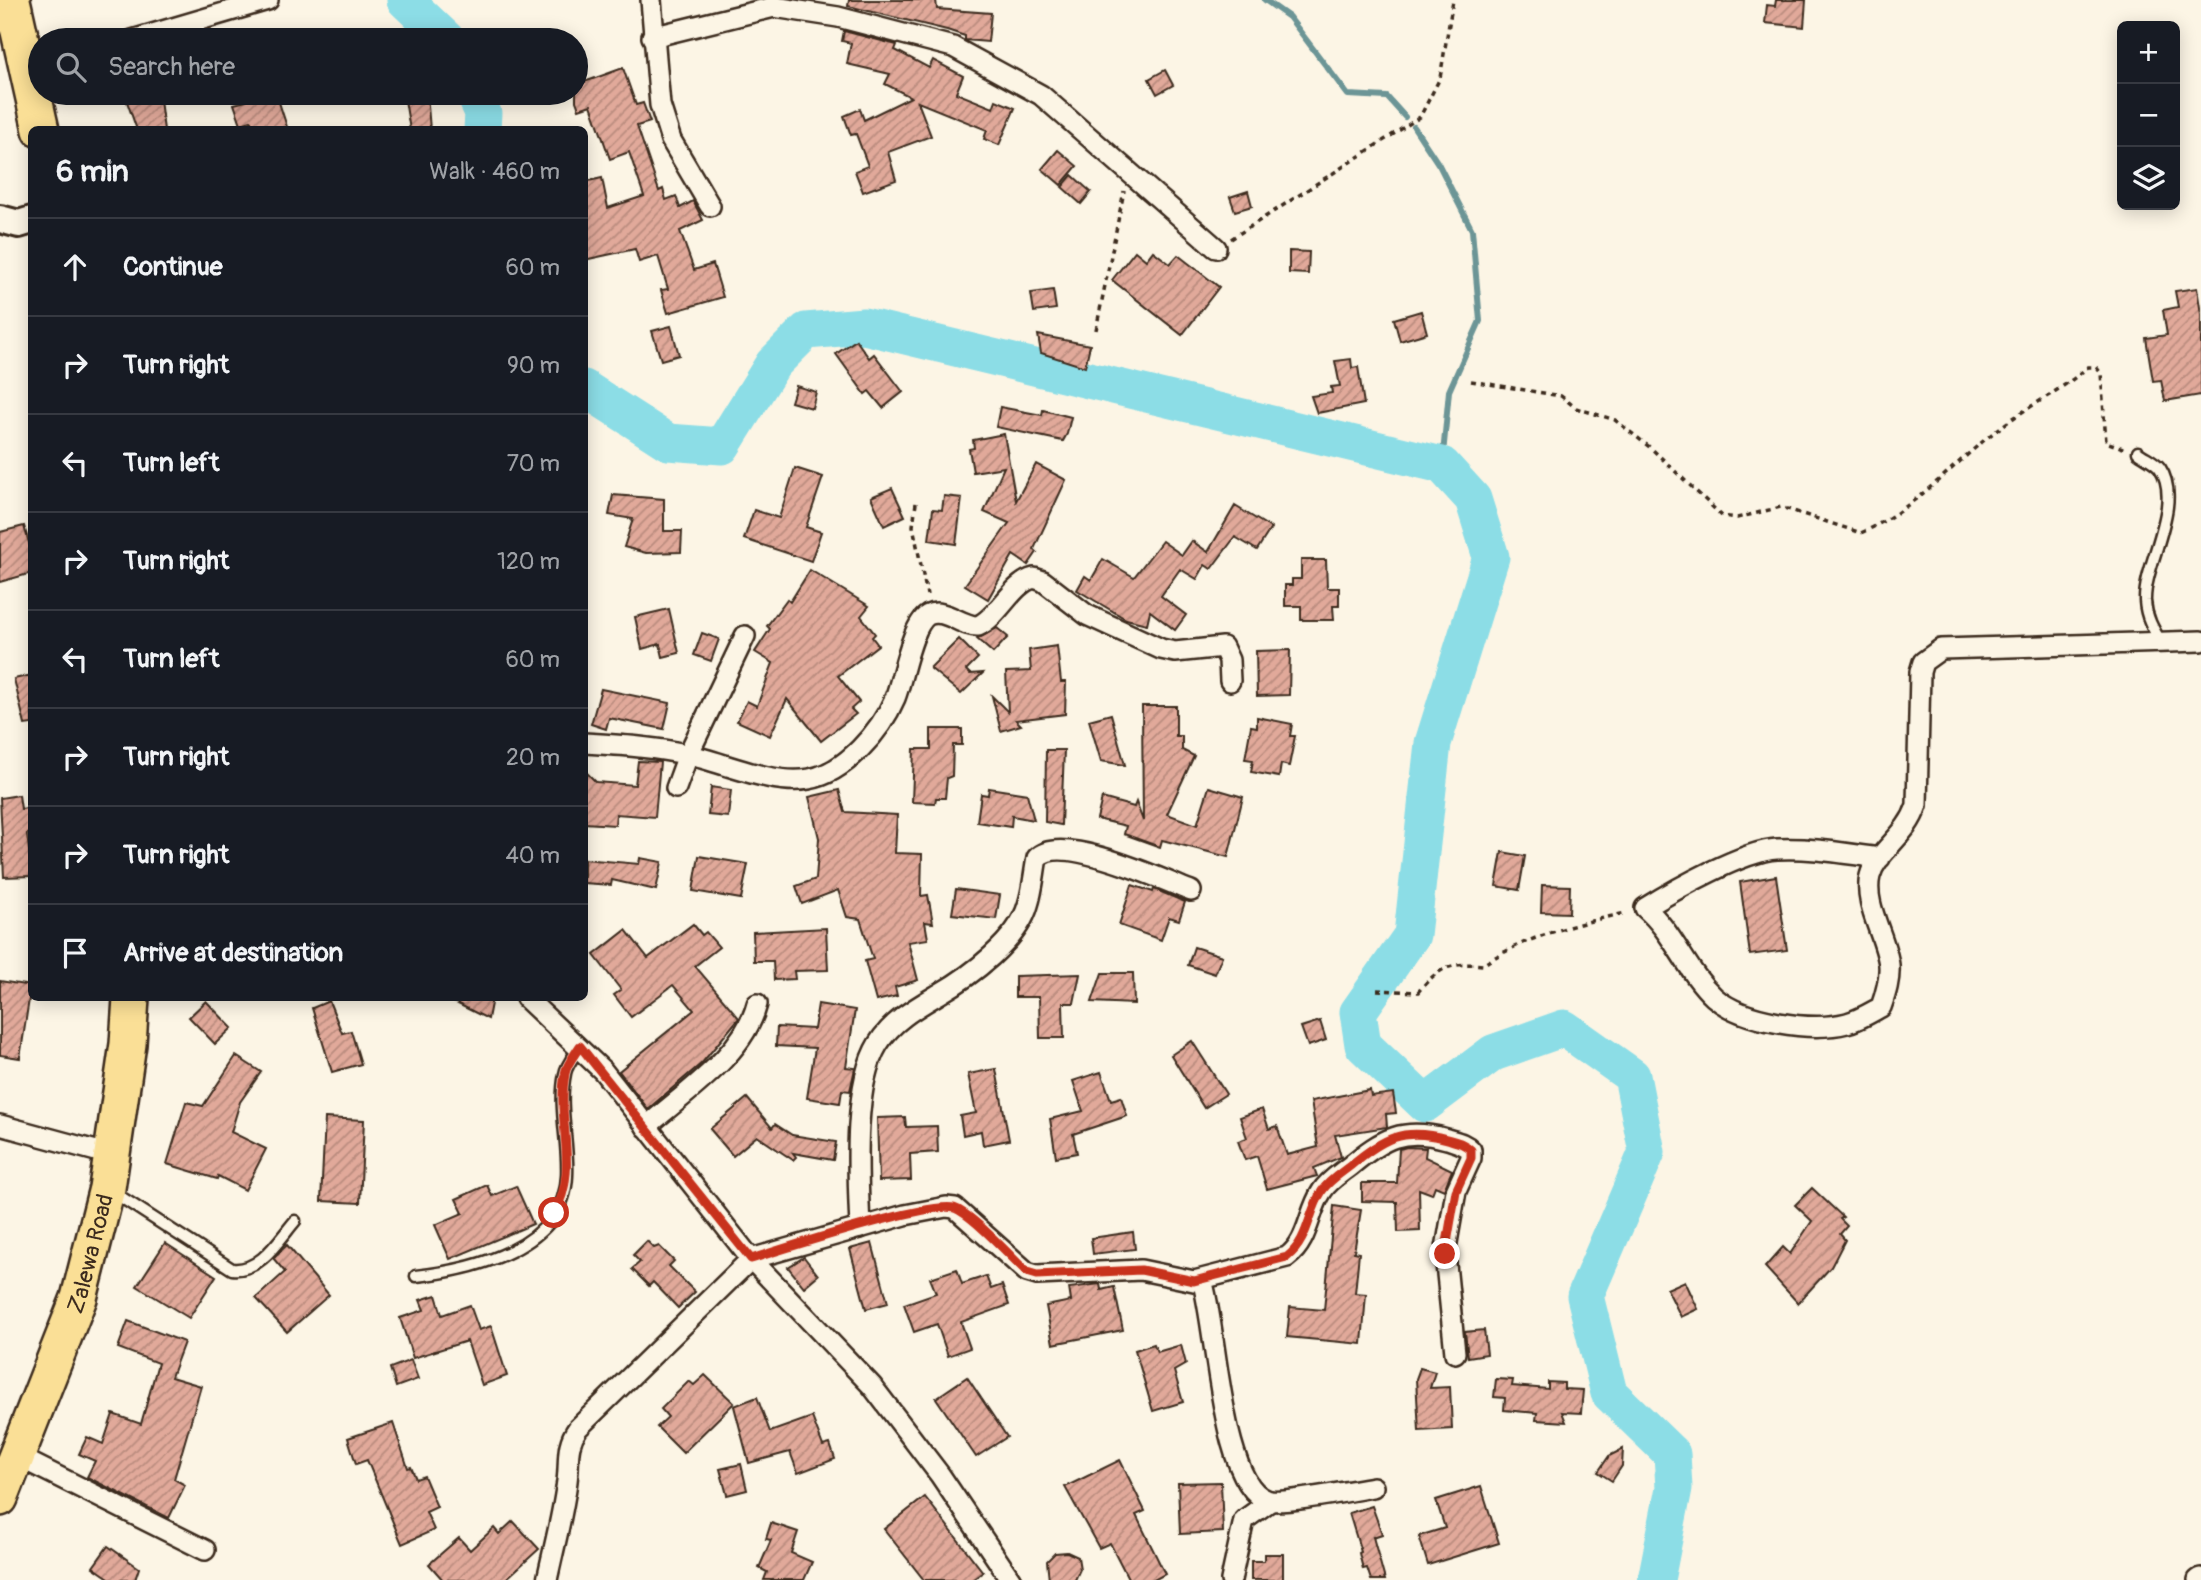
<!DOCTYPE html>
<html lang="en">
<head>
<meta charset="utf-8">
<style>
  :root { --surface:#171b24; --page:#20242c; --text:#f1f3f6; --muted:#9ea1a6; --line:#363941 }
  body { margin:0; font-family:Pangolin,sans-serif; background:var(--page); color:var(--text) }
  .controls { position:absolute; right:21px; top:21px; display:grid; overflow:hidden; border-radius:10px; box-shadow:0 4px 18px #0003 }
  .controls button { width:63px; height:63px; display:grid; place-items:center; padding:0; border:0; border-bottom:2px solid var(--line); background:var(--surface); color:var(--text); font:35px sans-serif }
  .stop { position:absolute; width:21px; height:21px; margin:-16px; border:5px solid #c8321e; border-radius:50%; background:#fff }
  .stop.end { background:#c8321e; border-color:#fff; box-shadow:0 2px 7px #0008 }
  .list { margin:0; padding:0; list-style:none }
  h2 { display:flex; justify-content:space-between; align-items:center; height:91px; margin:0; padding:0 28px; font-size:30px }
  h2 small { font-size:23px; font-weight:400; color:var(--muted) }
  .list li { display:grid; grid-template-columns:46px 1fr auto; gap:21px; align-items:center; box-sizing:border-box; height:98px; padding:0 28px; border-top:2px solid var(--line) }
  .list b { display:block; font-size:26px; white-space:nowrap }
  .list em { font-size:23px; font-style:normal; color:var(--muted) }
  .icon { flex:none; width:38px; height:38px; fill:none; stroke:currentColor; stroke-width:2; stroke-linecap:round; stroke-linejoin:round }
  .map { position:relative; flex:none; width:2201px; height:1580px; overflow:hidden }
  .search { position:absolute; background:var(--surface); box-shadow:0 4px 18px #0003; left:28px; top:28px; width:560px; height:77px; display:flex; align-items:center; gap:18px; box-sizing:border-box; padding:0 24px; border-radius:38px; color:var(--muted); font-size:26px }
  .panel { position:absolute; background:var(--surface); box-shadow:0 4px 18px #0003; left:28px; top:126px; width:560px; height:875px; border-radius:10px }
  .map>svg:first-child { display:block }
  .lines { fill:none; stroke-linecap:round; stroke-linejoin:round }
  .stream { stroke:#6c9596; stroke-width:6 }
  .river { stroke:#8cdde6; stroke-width:37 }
  .building { fill:url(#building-hatch); stroke:#3b2a1e; stroke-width:2 }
  .lane-casing { stroke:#3b2a1e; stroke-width:15 }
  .street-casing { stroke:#3b2a1e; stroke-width:24 }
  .secondary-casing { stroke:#3b2a1e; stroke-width:32 }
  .highway-casing { stroke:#3b2a1e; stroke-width:40 }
  .path { stroke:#3b2a1e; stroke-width:3.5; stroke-dasharray:5 5; stroke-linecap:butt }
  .lane { stroke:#fcf5e5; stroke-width:10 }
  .street { stroke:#fcf5e5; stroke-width:19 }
  .secondary { stroke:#fcf5e5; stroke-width:26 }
  .highway { stroke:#fadf96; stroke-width:35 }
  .route { stroke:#c8321e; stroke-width:9 }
  .labels { text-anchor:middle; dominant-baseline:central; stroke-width:5; stroke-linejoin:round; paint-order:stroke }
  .street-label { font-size:23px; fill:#3b2a1e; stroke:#fcf5e5 }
</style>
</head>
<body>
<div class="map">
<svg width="2201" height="1580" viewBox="0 0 2201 1580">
  <defs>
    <pattern id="building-hatch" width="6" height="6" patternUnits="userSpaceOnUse" patternTransform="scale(1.75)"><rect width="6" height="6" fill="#e1a99a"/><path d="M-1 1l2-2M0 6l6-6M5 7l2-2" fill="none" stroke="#b88a7d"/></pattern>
  </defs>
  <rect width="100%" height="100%" fill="#fcf5e5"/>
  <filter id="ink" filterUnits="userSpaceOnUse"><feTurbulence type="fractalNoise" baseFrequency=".0143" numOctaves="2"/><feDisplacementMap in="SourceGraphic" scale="14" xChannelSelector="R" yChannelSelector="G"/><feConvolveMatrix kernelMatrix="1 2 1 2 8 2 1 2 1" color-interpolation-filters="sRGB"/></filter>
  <g filter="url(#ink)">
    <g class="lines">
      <g class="stream">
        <path d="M1265,0L1289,17L1348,95L1387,97L1405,117"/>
        <path d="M1414,127L1439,165L1472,230L1480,321L1449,391L1442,465"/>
      </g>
      <g class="river">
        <path d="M405,0L447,40"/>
        <path d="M474,93L483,113L482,130"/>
        <path d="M584,388L668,442L722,446L773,364L806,331L864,326L1442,465L1473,499L1491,557L1433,743L1412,935L1358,1012L1363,1045L1425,1104L1493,1053L1564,1028L1632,1076L1647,1152L1585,1296L1609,1393L1672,1454L1674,1488L1656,1580"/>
      </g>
    </g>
    <g class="building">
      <path d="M849,0H936L937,9L991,13L988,42L965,40V36L947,30L848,6Z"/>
      <path d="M1776,0H1806L1804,27L1765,23L1767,5L1775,6Z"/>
      <path d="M844,31L897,45L895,50L929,68L933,60L963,76L956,93L993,108L996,100L1015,108L999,145L984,139L987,130L918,102L931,136L888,152L896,180L863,192L855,171L868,166L856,134L851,135L844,116L860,109L864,120L911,97L885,84L890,74L847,64L851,43L842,41Z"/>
      <path d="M623,68L636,105L643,103L650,122L637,126L659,191L663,189L666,200L676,196L680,208L693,201L703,220L680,231L694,270L713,264L723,297L668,313L661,290L668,289L658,256L639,262L635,249L584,260V182L602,178L608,208L644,196L629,152L610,159L591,105L579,109L576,101V85Z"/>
      <path d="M1165,70L1173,85L1157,94L1149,79Z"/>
      <path d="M124,93H159L164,130H137Z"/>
      <path d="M243,93H276L288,130H254L251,121L241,124L234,104L246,101Z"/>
      <path d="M427,93L430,130H410L404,94Z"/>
      <path d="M1058,150L1077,166L1061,185L1042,169Z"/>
      <path d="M1072,175L1091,192L1081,204L1062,187Z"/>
      <path d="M1248,191L1252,206L1235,211L1230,197Z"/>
      <path d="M1135,251L1146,260L1153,251L1170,264L1178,255L1219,287L1182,335L1112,280Z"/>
      <path d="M1289,251L1309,252L1308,274L1289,273Z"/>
      <path d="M2197,288L2201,314V395L2165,401L2161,380L2153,381L2146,338L2167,335L2163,310L2178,307L2175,291Z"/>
      <path d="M1053,290L1056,309L1034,312L1031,293Z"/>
      <path d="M1421,311L1427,333L1400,341L1394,319Z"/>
      <path d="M671,326L679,355L661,360L652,331Z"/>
      <path d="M1038,335L1090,345L1085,367L1041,353Z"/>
      <path d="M856,340L869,358L874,354L903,392L883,408L869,391L865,394L836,354Z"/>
      <path d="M1351,359L1352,368L1358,367L1364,404L1317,413L1311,396L1332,393L1331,387L1340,386L1335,361Z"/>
      <path d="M796,386L816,392L812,408L791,402Z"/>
      <path d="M1000,407L1042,415L1043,410L1071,417L1067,434L1063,441L996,427Z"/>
      <path d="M1004,434L1016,501L1036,464L1066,480L1034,549L1037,552L1028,565L1013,555L988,599L965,585L1009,523L984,512L1004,467L973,472L969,449L974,448L973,440Z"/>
      <path d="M795,468L823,477L806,527L821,532L811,561L744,539L754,510L779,518Z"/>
      <path d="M892,488L905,516L884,526L871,497Z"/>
      <path d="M613,495L664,499V531H682L681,552L646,553L624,547L633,519L609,515Z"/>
      <path d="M944,496L962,498L956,544L929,540L933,509L942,510Z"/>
      <path d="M1235,506L1271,528L1257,550L1235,537L1211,569L1205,565L1197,579L1180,569L1161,596L1186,615L1175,630L1150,611L1147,624L1126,619L1077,590L1085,576L1091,580L1103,559L1134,577L1162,541L1182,555L1192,541L1208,552Z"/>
      <path d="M24,526L32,553V573L0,582V532Z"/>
      <path d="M1301,560H1326L1327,588H1339V606H1333L1334,620H1301V606H1285V585H1292V579H1301Z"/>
      <path d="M810,570L869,606L861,616L875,634L872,637L878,645L838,676L859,702L851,709L856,714L821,741L787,699L770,736L737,721L747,701L757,706L773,663L755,652L770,629L767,626L787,599L790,602Z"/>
      <path d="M669,609L679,653L663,657L660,644L642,649L635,617Z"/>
      <path d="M997,628L1008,637L993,653L977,639Z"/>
      <path d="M702,633L719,639L711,661L694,655Z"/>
      <path d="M959,639L978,658L966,670L970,674L983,673L961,694L930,668Z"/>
      <path d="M1057,646L1061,682H1066L1065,714L1016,720L1021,725L1001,731L992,696L1008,712L1006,672L1031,671L1029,650Z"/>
      <path d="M1290,650L1289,695L1257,696L1256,651Z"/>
      <path d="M32,675V724L25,725L14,679Z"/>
      <path d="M601,689L670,703L664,729L609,718L606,729L591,724Z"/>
      <path d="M1142,706H1176V736H1182V750L1194,756L1167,814L1197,825L1209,787L1243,797L1228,857L1162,840L1160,847L1124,834L1126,826L1097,819L1102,798L1134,807L1136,802L1143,821Z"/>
      <path d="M1111,714L1125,765L1101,761L1089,720Z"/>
      <path d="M1257,717L1292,724L1290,736H1295L1289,766L1281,764L1279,777L1251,772L1253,760L1245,759L1251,726L1257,727Z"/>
      <path d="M931,729H962V745H953L952,776L947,778L945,798H936L935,803L912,802L914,749H931Z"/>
      <path d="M1046,750H1064L1061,825L1045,822Z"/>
      <path d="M638,761L660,762L655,817L616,814L615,825L584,823V770L596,782L635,785Z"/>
      <path d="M711,787L731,790L728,817L708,815Z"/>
      <path d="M989,788L1027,794L1034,820L1012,816L1011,827L977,822L981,794L988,795Z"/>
      <path d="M839,790L845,812L897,815L895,853L922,854L921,896L928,895L933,923L925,922L928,939L908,942L918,980L895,987L897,996L876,1001L865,961L873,959L860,919L847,917L838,890L802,904L796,886L816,879L819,838L809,797Z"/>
      <path d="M19,795L21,809L32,807V833L27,834L32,876L4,877L0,798Z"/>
      <path d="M1502,852L1525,856L1519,890L1496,886Z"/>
      <path d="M699,856L748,864L741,899L693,891Z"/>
      <path d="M640,858L662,862L656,890L612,880L611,885L584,883V859L639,864Z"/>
      <path d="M1776,876L1787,950L1750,955L1740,882Z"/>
      <path d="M1132,885L1153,892L1154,889L1185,902L1179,920L1169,917L1161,940L1119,925Z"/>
      <path d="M1542,885L1570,886L1569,913L1541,912Z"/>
      <path d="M956,889L1000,895L996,919L952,914Z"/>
      <path d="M693,924L702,935L706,932L719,947L695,966L739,1018L702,1063L648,1109L619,1071L694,1010L673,985L631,1017L614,995L621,990L594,955L626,930L648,958Z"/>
      <path d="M826,928L828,970L794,971L795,979L774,980L773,961H754L753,932Z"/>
      <path d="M1194,947L1222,956L1215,974L1188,965Z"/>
      <path d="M1102,973H1133L1134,1004L1092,1002Z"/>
      <path d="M1080,974L1074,1003H1063L1064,1038H1040L1039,997H1015V976Z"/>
      <path d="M0,981L31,986L20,1058L0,1055Z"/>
      <path d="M446,998H492L488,1019Z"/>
      <path d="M206,1001L232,1028L215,1044L189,1017Z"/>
      <path d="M329,1001L342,1033L351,1031L361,1064L332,1072L312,1008Z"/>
      <path d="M818,1004L855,1010L846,1067L855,1068L854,1073L850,1091L842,1090L840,1103L807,1098L815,1048L776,1046L777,1027L814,1029Z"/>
      <path d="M1320,1021L1326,1040L1308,1046L1301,1027Z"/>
      <path d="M1192,1041L1226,1094L1204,1108L1171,1055Z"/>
      <path d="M236,1056L261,1072L240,1102L231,1132L266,1149L245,1190L218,1176L217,1179L167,1164L186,1102L203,1106Z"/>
      <path d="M996,1069L1009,1140L983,1145L981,1131L963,1135L960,1116L976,1113L968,1074Z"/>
      <path d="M1101,1072L1111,1100L1121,1097L1127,1116L1073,1134L1077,1153L1056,1157L1050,1119L1083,1111L1073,1081Z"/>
      <path d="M1370,1090L1371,1096L1393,1093L1396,1113L1386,1114L1387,1127L1335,1135L1341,1157L1314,1168L1317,1176L1267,1189L1257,1156L1245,1160L1238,1141L1247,1138L1240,1117L1262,1109L1269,1129L1277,1126L1287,1155L1318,1147L1311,1101Z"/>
      <path d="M747,1098L772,1128L775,1124L792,1135L836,1142L833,1160L793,1153L796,1157L793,1160L757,1136L733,1156L710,1129Z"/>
      <path d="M905,1117L906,1127L937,1126L938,1152L910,1154L911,1180L879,1181L877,1118Z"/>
      <path d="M325,1118L364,1120L360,1203L321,1201Z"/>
      <path d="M1407,1147L1426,1148L1425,1157L1452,1170L1444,1190L1435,1186L1432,1194L1419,1189L1420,1231L1398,1232L1397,1202L1362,1201V1183H1397L1399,1149Z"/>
      <path d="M487,1185L492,1196L516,1186L533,1224L450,1259L435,1225L463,1213L456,1199Z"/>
      <path d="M1812,1188L1843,1217L1840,1219L1847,1226L1840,1234L1845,1240L1831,1267L1798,1303L1765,1267L1783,1247L1790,1254L1812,1221L1795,1205Z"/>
      <path d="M1334,1206L1361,1210L1354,1252L1359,1253L1355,1293L1366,1294L1362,1344L1287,1337L1290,1307L1324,1310Z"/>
      <path d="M1133,1232L1135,1249L1093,1254L1091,1238Z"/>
      <path d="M647,1241L654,1248L659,1246L674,1261L669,1266L695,1292L678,1308L653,1282L649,1286L632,1269L640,1262L633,1255Z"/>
      <path d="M165,1243L216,1276L189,1318L137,1286Z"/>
      <path d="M872,1243L888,1303L866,1309L850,1249Z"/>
      <path d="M287,1245L329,1295L287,1332L256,1298L285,1272L273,1258Z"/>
      <path d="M804,1257L818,1275L804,1287L788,1267Z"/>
      <path d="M957,1269L962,1284L986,1276L991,1289L1002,1285L1009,1305L961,1322L970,1348L948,1356L937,1324L914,1332L904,1304L936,1293L930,1278Z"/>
      <path d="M1685,1281L1698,1309L1681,1317L1667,1289Z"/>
      <path d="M1100,1284L1101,1290L1114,1287L1123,1330L1053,1344L1046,1306L1071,1301L1069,1288Z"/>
      <path d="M436,1295L442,1315L470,1305L479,1330L491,1326L507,1376L482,1385L467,1341L413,1358L400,1318L424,1310L420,1300Z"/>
      <path d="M128,1321L184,1342L171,1377L201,1386L174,1479L185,1485L169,1518L87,1477L95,1461L79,1454L87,1437L103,1444L113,1414L141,1424L158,1363L118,1348Z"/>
      <path d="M1484,1330L1487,1354L1468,1357L1465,1332Z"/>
      <path d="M1154,1344L1157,1352L1181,1345L1186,1364L1174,1371L1183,1402L1153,1411L1135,1350Z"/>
      <path d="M411,1360L418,1379L396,1387L390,1368Z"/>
      <path d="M1420,1368L1435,1372L1430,1388L1450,1387L1452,1429L1419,1431L1416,1379Z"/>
      <path d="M705,1375L734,1403L683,1453L657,1427L668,1417L661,1409L689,1381L694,1385Z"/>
      <path d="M967,1377L1007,1437L976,1457L936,1398Z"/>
      <path d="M1496,1379L1513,1380L1512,1386L1548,1389V1382L1564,1383V1389L1583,1390L1581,1413L1562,1412L1566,1422L1536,1420L1537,1413L1504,1410L1505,1398L1494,1397Z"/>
      <path d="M757,1397L770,1432L812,1417L823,1446L830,1444L835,1459L798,1473L790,1452L749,1463L734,1406Z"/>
      <path d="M393,1423L408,1468L411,1467L416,1479L424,1476L437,1507L426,1512L434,1530L402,1544L367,1460L356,1464L348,1438Z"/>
      <path d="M1623,1449L1622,1466L1612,1481L1598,1472L1609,1456Z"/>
      <path d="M1120,1460L1145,1511L1136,1515L1165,1574L1154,1580H1129L1110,1543L1099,1548L1065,1487Z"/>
      <path d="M741,1464L747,1490L727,1495L720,1469Z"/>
      <path d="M1221,1482L1223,1532L1180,1534L1178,1483Z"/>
      <path d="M1481,1486L1499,1543L1428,1565L1419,1536L1445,1528L1436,1500Z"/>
      <path d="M925,1497L983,1572L972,1580H924L884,1529Z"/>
      <path d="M1372,1506L1382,1534L1373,1537L1385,1580H1371L1367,1568L1363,1569L1359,1553L1361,1552L1349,1513Z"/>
      <path d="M513,1521L539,1549L505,1580H443L429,1564L459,1538L470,1550L494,1528L499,1534Z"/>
      <path d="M771,1523L798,1532L791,1553L812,1562L804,1580H764L767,1572L759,1568L771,1540L766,1539Z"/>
      <path d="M108,1546L139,1568L135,1580H112L93,1567Z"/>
      <path d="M1067,1552L1078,1557L1080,1569L1075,1580H1049L1047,1561L1055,1553Z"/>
      <path d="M1264,1554H1283V1580H1251V1561H1264Z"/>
    </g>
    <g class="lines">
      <g class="lane-casing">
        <g id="lane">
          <path d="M2138,452C2144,457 2155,461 2160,468C2184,504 2144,563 2145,601C2146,617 2153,629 2161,642"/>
          <path d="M113,1192L232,1269C260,1272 278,1241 295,1221"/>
          <path d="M416,1276C473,1270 564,1248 567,1176C569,1143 558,1107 565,1074C566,1065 575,1055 580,1047"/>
        </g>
      </g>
      <g class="street-casing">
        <g id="street">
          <path d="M651,0L660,105L671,140L710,206"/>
          <path d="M652,37L774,7L838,17L953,47L1041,95L1216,248"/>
          <path d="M132,40L268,0"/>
          <path d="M584,743C620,745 655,747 690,755C725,763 775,786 809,779C845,773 881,731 895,698C903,679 911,625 928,615C944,607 962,627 978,626C1000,616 1012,583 1034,578L1043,581L1087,615L1161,649L1175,652L1223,647L1229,660L1230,681"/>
          <path d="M676,788L688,755L745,636"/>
          <path d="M1880,858C1847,854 1811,847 1777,849C1743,851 1676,889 1645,908C1674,933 1686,971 1714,997C1742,1022 1812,1032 1847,1023C1859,1020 1870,1013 1881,1007C1886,993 1890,980 1889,965C1886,937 1863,905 1870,876C1877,850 1907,837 1917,805L1920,672L1923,662L1941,649L2201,641"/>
          <path d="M526,998L603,1071L751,1259L872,1386L940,1475L1011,1580"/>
          <path d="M0,1125L111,1155"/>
          <path d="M646,1127C684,1093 744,1055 757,1004"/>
          <path d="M860,1228C858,1179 852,1086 878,1044C892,1021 917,1007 939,994C970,976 1018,941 1028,905C1033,890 1034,873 1037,858C1060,832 1163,880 1191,891"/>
          <path d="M1202,1280C1217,1325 1220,1484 1267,1500C1278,1505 1355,1490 1373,1487"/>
          <path d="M17,1456L205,1550"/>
          <path d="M547,1580C554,1547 563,1514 567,1481C570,1460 565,1446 578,1428L751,1259L905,1215L946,1207L955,1208L1027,1272L1037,1275L1141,1270L1194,1281L1287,1257C1309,1241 1308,1212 1322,1191C1328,1181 1341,1173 1350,1166C1383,1138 1403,1127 1447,1139C1457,1142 1464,1143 1471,1150V1158L1456,1191L1445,1254L1455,1353"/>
          <path d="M1231,1580L1244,1520L1269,1502"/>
          <path d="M2198,1580L2201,1578"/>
        </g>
      </g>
      <g class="secondary-casing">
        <path id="secondary" d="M0,219L19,224L32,220"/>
      </g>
      <g class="highway-casing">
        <g id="highway">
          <path d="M12,0L41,130"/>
          <path id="s1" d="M0,1498L79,1298L107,1188L128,1044L131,998"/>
        </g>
      </g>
      <g class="path">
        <path d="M1231,239L1420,117L1440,78L1453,0"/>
        <path d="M1096,330L1124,191"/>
        <path d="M1471,381L1561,396L1576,408L1615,420L1652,449L1722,516L1737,518L1781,507L1861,533C1921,506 1960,455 2012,419C2038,401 2064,388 2088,367H2096L2101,373L2106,442L2126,449"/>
        <path d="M916,503L913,526L927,595"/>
        <path d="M1377,990L1418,992C1439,967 1451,962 1483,965C1523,937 1579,923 1626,913"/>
      </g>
      <use href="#lane" class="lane"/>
      <use href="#street" class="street"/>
      <use href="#secondary" class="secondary"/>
      <use href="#highway" class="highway"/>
    </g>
  </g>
  <g class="lines" filter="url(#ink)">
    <path class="route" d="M554,1213C580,1170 556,1121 565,1074C566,1065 575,1054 580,1046L751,1259C783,1249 930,1201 954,1208C971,1213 1012,1258 1027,1272L1037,1275L1141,1270L1194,1281L1287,1257C1309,1240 1308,1212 1322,1191C1328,1181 1341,1173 1350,1166C1383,1138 1403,1127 1447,1139C1457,1142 1464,1143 1471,1150V1158L1456,1191L1445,1254"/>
  </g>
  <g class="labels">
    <g class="street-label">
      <text stroke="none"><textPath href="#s1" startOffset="261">Zalewa Road</textPath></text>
    </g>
  </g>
</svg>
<div class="controls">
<button>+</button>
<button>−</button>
<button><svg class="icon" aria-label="layers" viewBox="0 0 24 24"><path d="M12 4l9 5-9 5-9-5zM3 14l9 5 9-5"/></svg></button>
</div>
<div class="stop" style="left:554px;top:1213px"></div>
<div class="stop end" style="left:1445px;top:1254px"></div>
<div class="search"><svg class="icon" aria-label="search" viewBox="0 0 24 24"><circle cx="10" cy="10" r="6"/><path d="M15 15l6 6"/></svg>Search here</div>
<section class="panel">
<h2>6 min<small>Walk · 460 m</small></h2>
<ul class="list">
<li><svg class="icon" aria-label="ahead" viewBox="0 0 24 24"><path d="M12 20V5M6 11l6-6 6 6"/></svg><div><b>Continue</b></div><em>60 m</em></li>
<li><svg class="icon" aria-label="right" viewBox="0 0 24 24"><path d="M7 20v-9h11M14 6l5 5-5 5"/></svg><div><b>Turn right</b></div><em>90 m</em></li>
<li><svg class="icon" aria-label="left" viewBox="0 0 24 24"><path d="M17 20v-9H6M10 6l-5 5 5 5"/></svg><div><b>Turn left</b></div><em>70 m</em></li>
<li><svg class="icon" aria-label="right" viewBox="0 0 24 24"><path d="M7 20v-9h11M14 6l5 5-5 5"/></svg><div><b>Turn right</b></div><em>120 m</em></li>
<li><svg class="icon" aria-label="left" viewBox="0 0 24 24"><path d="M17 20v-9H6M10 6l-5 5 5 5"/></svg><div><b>Turn left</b></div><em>60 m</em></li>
<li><svg class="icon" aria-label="right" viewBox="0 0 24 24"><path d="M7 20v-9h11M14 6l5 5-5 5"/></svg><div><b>Turn right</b></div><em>20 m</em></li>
<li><svg class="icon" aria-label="right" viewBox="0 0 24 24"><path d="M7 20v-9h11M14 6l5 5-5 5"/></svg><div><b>Turn right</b></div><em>40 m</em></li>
<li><svg class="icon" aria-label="arrive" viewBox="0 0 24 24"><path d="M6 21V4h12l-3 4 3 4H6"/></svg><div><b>Arrive at destination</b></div></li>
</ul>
</section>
</div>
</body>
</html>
